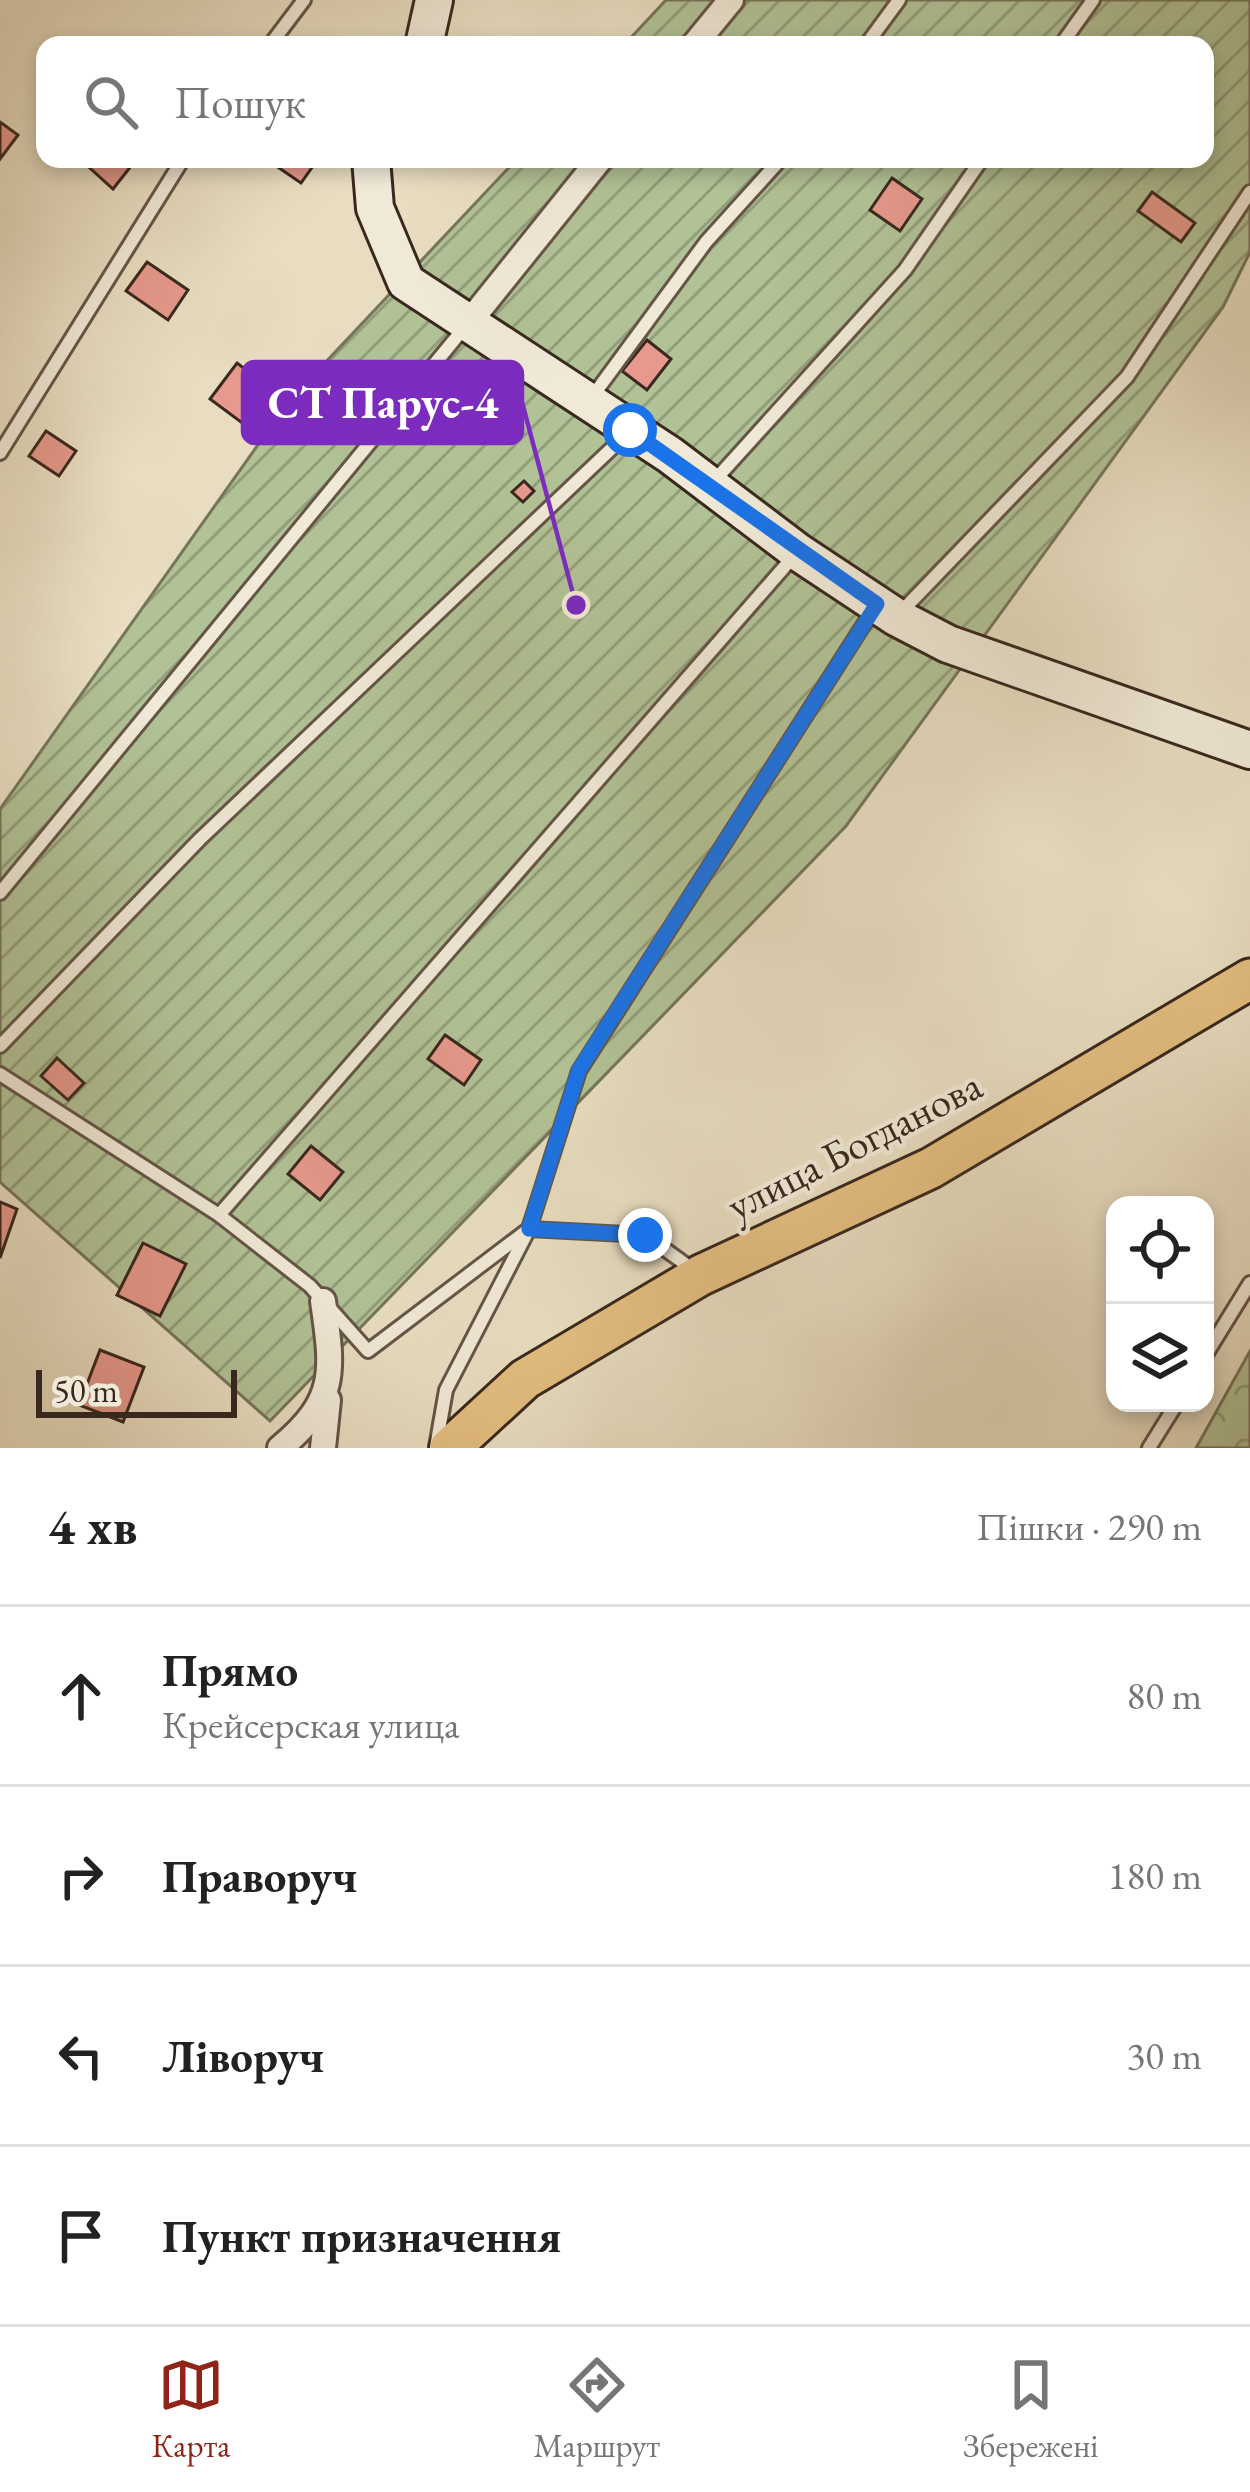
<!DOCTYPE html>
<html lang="uk">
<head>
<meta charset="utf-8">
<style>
  :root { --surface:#fff; --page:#f2f2f2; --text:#222; --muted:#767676; --line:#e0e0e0; --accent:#8f2418 }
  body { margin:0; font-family:"EB Garamond",serif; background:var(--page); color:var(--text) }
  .controls { position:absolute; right:36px; bottom:36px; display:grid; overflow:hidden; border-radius:24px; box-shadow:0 6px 18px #0003 }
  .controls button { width:108px; height:108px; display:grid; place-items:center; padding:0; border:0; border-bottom:3px solid var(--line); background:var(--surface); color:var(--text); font:60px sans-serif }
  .scale { position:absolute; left:36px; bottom:30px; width:201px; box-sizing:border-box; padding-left:12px; border:6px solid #39281e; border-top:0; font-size:33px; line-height:42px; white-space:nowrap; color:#39281e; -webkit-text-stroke:9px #f0e9d7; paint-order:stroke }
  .stop { position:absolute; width:36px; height:36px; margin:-27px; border:9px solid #1a73e8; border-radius:50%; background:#fff }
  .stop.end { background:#1a73e8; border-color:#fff; box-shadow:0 3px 12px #0008 }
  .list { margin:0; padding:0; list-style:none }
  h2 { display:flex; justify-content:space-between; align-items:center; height:156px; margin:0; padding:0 48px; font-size:51px }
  h2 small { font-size:39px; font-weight:400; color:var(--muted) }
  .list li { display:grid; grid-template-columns:78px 1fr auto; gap:36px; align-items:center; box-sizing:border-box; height:180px; padding:0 48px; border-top:3px solid var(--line) }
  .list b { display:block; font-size:45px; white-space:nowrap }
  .list p { margin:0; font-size:39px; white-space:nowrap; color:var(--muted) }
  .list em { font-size:39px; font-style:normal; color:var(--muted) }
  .icon { flex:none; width:66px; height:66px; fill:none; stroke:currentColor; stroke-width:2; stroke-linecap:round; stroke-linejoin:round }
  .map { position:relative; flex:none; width:1250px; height:1448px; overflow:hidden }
  .search { position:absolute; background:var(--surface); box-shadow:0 6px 18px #0003; left:36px; right:36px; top:36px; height:132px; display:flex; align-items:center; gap:30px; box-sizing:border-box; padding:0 42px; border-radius:24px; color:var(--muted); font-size:45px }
  .sheet { height:876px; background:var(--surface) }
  nav { display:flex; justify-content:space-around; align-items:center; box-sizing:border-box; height:168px; border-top:3px solid var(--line); background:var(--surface); font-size:33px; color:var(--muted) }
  nav a { display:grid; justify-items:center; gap:6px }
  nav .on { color:var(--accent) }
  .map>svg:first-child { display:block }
  .forest { fill:url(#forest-crowns); stroke:#75755a; stroke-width:3 }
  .garden { fill:url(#garden-furrows); stroke:#75755a; stroke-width:3 }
  .building { fill:#e6998c; stroke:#39281e; stroke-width:3 }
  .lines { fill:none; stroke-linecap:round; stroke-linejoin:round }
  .lane-casing { stroke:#655547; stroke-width:18 }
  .street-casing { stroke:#655547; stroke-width:30 }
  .secondary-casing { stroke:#39281e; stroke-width:42 }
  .primary-casing { stroke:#39281e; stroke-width:45 }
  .lane { stroke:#f0e9d7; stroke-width:12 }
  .street { stroke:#f0e9d7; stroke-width:24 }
  .secondary { stroke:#f0e9d7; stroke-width:36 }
  .primary { stroke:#e4be80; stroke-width:39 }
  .route { stroke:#1a73e8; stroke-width:15 }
  .labels { text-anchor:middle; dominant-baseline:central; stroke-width:9; stroke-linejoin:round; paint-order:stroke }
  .street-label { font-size:42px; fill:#39281e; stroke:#f0e9d7 }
  .leader { fill:none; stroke:#7b2cbf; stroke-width:4.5 }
  .callout-dot { fill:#7b2cbf; stroke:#f0e9d7; stroke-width:4.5 }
  .callout { fill:#7b2cbf; stroke:#7b2cbf; stroke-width:4.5 }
  .callout-label { font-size:45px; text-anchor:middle; font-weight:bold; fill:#fff }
</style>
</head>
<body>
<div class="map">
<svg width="1250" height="1448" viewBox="0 0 1250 1448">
  <defs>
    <pattern id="forest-crowns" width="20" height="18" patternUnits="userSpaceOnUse" patternTransform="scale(3)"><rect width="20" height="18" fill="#b1c296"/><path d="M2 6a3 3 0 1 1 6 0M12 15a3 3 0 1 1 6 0" fill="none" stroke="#919e7a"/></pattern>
    <pattern id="garden-furrows" width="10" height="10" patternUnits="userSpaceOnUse" patternTransform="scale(3)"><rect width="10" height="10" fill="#b1c296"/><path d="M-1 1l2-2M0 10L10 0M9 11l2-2" fill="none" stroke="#919e7a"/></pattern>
  </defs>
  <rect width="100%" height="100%" fill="#e8ddc1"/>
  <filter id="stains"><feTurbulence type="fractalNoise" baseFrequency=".00167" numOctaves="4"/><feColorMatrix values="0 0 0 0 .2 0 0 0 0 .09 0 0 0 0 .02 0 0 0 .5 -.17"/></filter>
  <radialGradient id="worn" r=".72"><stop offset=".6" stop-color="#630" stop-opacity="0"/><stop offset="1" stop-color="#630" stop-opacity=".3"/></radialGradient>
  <path class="forest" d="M1250,1351V1448H1196Z"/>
  <path class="garden" d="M666,0H1250V252L1223,307L846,826L270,1421L0,1182V809L289,401L517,159H1205V45H624Z"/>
  <g class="building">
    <path d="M0,122L18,135L0,159Z"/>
    <path d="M80,159H132L135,161L113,189Z"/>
    <path d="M266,159H318L301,183Z"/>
    <path d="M892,178L922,199L900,231L870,210Z"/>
    <path d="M1152,192L1195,223L1181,242L1138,211Z"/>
    <path d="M147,262L188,290L168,320L126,291Z"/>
    <path d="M647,340L671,359L647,390L622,371Z"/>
    <path d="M237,363L281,396L261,423L252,416L245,425L210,399Z"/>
    <path d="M46,431L76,451L59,476L29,456Z"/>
    <path d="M524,481L534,491L523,502L512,492Z"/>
    <path d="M445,1035L481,1060L464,1085L428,1059Z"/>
    <path d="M57,1058L84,1083L68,1100L41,1076Z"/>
    <path d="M311,1146L343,1172L320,1200L288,1174Z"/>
    <path d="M0,1202L17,1209L0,1258Z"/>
    <path d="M143,1243L186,1264L160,1316L117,1295Z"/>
    <path d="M100,1350L144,1367L123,1422L79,1405Z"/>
  </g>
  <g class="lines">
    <g class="lane-casing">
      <g id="lane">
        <path d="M270,45L304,0"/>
        <path d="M866,45L899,0"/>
        <path d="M1061,45L1093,0"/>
        <path d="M592,397L706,242L781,159"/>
        <path d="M0,453L183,159"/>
        <path d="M715,480L905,270L982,159"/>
        <path d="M901,612L1127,377L1250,192"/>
        <path d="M0,893L464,328"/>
        <path d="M0,1046L200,839L630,431"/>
        <path d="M0,1074L219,1215L310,1286L368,1351L529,1229L645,1235L695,1271"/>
        <path d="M219,1215L793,557"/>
        <path d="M1205,1356L1250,1283"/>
        <path d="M436,1447L446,1390L529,1229L579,1071L873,610"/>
        <path d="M1149,1448L1177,1403"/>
      </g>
    </g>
    <g class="street-casing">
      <g id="street">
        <path d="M694,45L731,0"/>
        <path d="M470,321L600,159"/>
        <path d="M280,1448C338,1400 333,1371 323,1301"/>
        <path d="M323,1448L328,1400"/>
      </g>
    </g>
    <g class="secondary-casing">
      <g id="secondary">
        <path d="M424,45L434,0"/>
        <path d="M371,159L375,208L406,282L670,455L798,552L896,617L948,644L1250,750"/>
      </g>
    </g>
    <g class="primary-casing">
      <path id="primary" d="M450,1448L525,1379L701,1275L931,1168L1250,979"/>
    </g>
    <use href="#lane" class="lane"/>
    <use href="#street" class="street"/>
    <use href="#secondary" class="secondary"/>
    <use href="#primary" class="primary"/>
  </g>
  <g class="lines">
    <path class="route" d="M630,430L877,604L579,1070L529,1229L645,1235"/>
  </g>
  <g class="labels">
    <g class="street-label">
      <text transform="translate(854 1145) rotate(-27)">улица Богданова</text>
    </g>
  </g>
  <path class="leader" d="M576 605L522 402"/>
  <circle class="callout-dot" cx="576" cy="605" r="12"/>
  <rect class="callout" x="243" y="362" width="279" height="81" rx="12"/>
  <g class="callout-label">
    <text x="383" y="418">СТ Парус-4</text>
  </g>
  <rect width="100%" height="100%" filter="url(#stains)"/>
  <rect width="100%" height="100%" fill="url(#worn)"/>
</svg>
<div class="controls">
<button><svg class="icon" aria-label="locate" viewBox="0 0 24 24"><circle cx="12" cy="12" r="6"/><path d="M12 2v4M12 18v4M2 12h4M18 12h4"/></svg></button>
<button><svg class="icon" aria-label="layers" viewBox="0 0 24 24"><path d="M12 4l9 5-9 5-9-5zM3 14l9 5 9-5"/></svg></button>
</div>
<div class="scale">50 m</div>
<div class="stop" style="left:630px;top:430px"></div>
<div class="stop end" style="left:645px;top:1235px"></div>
<div class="search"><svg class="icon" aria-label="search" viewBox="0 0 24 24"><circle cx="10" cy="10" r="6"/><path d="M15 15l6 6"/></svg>Пошук</div>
</div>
<section class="sheet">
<h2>4 хв<small>Пішки · 290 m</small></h2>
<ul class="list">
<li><svg class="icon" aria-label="ahead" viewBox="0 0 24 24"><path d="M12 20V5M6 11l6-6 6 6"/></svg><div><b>Прямо</b><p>Крейсерская улица</p></div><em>80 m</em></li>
<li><svg class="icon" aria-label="right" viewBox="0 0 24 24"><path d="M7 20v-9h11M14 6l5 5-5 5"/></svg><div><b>Праворуч</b></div><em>180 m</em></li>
<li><svg class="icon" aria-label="left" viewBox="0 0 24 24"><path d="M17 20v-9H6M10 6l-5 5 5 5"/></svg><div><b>Ліворуч</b></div><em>30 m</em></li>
<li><svg class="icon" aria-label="arrive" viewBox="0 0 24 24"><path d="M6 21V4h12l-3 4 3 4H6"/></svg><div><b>Пункт призначення</b></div></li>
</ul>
</section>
<nav>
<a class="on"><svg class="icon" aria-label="map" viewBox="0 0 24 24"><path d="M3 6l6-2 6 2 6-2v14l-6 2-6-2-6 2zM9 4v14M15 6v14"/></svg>Карта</a>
<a><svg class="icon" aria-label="directions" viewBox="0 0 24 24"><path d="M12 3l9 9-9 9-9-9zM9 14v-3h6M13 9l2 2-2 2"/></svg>Маршрут</a>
<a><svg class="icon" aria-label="saved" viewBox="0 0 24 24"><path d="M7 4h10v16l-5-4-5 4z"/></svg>Збережені</a>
</nav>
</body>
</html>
